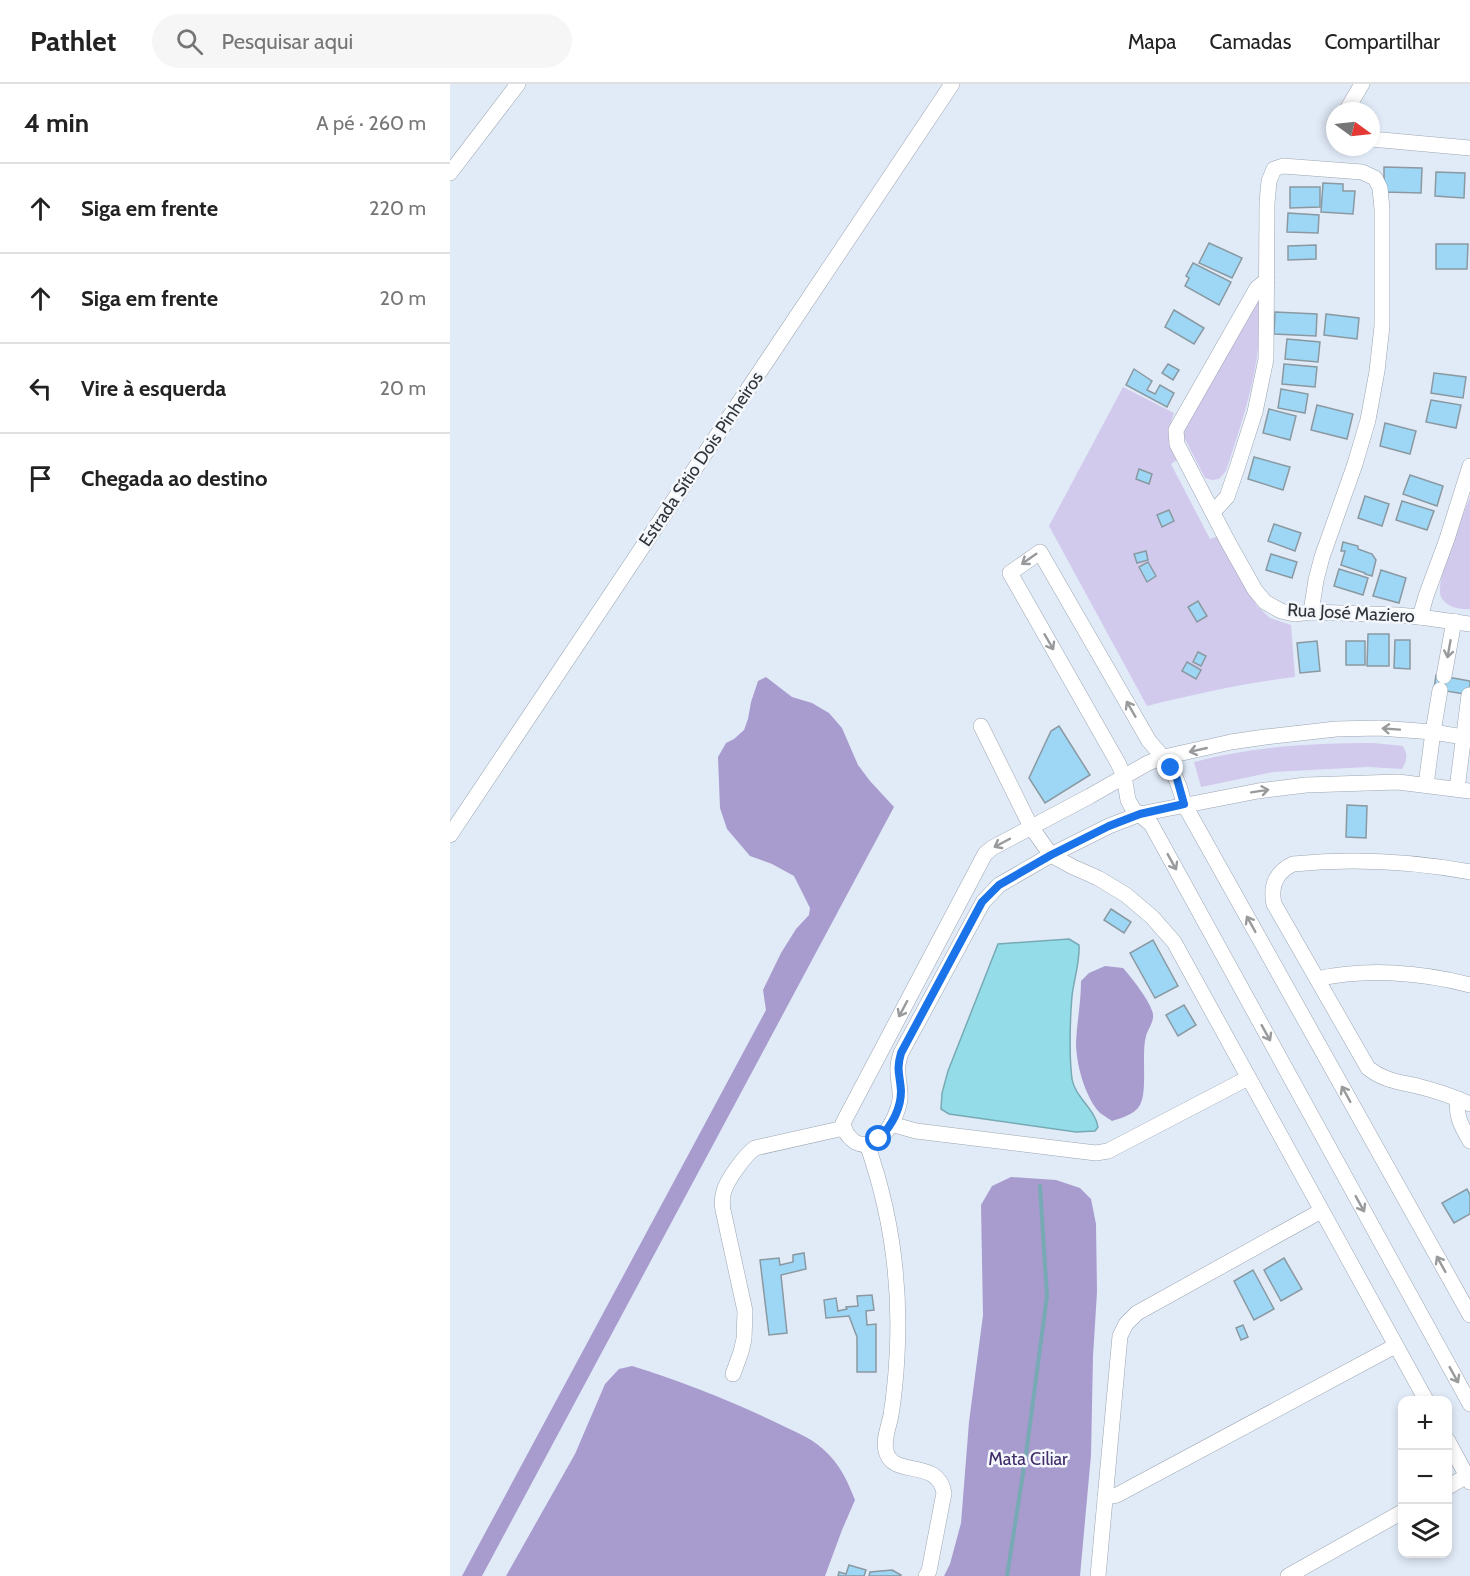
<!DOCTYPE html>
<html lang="pt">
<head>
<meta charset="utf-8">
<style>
  :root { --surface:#fff; --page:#f6f6f6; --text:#222; --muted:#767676; --line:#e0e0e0 }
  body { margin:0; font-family:Cabin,sans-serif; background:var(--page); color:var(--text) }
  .controls { position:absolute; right:18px; bottom:18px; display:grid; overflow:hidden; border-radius:12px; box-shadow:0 3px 9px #0003 }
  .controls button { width:54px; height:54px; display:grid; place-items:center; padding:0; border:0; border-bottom:2px solid var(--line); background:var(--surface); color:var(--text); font:30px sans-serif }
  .compass { position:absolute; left:876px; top:18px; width:54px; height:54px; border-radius:50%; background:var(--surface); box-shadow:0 3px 9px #0003; rotate:105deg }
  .stop { position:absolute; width:18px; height:18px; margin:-14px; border:4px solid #1a73e8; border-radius:50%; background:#fff }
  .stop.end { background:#1a73e8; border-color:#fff; box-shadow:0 2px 6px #0008 }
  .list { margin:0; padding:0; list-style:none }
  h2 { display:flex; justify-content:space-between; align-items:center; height:78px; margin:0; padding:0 24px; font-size:26px }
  h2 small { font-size:20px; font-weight:400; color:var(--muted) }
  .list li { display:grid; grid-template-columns:39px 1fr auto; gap:18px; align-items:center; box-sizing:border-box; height:90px; padding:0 24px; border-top:2px solid var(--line) }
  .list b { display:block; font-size:22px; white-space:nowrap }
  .list em { font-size:20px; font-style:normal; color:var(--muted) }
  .icon { flex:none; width:33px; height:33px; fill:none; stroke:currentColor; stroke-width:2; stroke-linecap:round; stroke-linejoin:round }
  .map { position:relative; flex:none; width:1020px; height:1492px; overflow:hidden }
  header { display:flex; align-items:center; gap:36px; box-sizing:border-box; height:84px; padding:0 30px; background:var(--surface); border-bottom:2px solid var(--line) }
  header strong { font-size:28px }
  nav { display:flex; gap:33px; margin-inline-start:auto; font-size:21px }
  .search { width:420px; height:54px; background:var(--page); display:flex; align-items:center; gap:15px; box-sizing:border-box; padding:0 21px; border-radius:33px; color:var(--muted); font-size:22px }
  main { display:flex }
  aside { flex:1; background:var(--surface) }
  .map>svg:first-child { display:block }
  .green { fill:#d2caed }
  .forest { fill:#a89bce }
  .water { fill:#95dce9; stroke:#77aab4; stroke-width:1.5 }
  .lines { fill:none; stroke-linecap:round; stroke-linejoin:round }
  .stream { stroke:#77aab4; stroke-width:4 }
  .building { fill:#9dd7f5; stroke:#8a99a1; stroke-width:1.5 }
  .minor-casing { stroke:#9ba5b1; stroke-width:16 }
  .minor { stroke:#fff; stroke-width:15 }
  .oneway { stroke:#989a9c }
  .route { stroke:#1a73e8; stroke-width:8 }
  .labels { text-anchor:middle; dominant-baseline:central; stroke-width:5; stroke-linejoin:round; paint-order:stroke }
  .street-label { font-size:18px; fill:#31353a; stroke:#f4f8fd }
  .park-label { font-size:18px; fill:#402c6a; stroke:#f4f8fd }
</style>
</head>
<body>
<header>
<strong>Pathlet</strong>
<div class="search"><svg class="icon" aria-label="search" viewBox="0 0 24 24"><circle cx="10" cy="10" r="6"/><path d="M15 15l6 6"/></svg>Pesquisar aqui</div>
<nav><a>Mapa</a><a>Camadas</a><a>Compartilhar</a></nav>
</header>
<main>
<aside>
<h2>4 min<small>A pé · 260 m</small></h2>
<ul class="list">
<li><svg class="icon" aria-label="ahead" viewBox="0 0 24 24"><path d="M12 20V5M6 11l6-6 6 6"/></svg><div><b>Siga em frente</b></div><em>220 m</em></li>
<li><svg class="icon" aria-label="ahead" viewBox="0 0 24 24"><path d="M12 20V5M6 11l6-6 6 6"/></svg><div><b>Siga em frente</b></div><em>20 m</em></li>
<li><svg class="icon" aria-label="left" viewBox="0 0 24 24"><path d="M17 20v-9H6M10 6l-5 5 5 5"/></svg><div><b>Vire à esquerda</b></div><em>20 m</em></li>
<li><svg class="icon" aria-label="arrive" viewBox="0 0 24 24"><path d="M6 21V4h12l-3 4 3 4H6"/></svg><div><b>Chegada ao destino</b></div></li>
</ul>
</aside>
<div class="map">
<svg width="1020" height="1492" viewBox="0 0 1020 1492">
  <rect width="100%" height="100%" fill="#e1ebf8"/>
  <g class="green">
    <path d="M809,219C812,231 810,243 809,256C805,301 790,344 776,387L769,395L762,396L755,394L734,353V348L742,331L804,221Z"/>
    <path d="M673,303L724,329L720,342L727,376L721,380L760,455L768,452L807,522L820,534L841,541L845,593C795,599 746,610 697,622L599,442Z"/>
    <path d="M1020,413V525C1010,526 996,523 991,513C984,498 1013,431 1020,413Z"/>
    <path d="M924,659L953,662C958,671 957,676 952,685L918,683L823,688L751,703L744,678C803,662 864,659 924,659Z"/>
  </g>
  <g class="forest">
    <path d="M316,593L342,613L362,619L379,629L392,644L408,681L420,697L444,723L32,1492H12L316,926L313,906L331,869L346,845L359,831L360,824L344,792L322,780L300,772L277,745L270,724L268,673L276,659L284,655L294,646L298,635L301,618L308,597Z"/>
    <path d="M655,882L673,884C681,893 701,918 703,930C704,938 698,945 696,952C691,970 698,1006 690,1021C685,1030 672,1034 662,1037C658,1034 654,1032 650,1029C635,1013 626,980 626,958C627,938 631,918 631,897L639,889Z"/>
    <path d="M561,1093L606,1096L630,1104L641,1115L646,1140L647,1208L643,1272L641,1371L630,1492H494L500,1480L511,1439L519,1338L533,1231L531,1121L542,1102Z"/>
    <path d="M182,1282C231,1297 279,1316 325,1338C341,1346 360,1353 373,1365C390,1380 397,1396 405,1416L392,1446L375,1492H56L125,1370L155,1300L169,1285Z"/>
  </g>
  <path class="water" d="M619,855L629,861C630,878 624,895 622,912C620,935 619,972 622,995C625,1013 645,1025 648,1043L645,1047L626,1048L499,1030L491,1025L492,1009L498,987L548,860Z"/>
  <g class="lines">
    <path class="stream" d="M557,1492L576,1370L597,1212L590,1102"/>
  </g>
  <g class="building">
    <path d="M934,83L972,84L971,109L934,108Z"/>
    <path d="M986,88L1015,89L1014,114L985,112Z"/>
    <path d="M873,99L893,100V107H905L903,130L871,128Z"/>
    <path d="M840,103H870V123L840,124Z"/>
    <path d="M838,129L869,131L868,149L837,148Z"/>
    <path d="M759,159L792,174L782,194L749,179Z"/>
    <path d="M986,160H1018L1017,185H986Z"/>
    <path d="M866,161V175L838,176V162Z"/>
    <path d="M743,179L781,198L769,221L735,202L739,194L736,192Z"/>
    <path d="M724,226L754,244L744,260L715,243Z"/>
    <path d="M825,228L867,230L866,252L824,250Z"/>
    <path d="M876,230L909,234L907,255L874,251Z"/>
    <path d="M837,255L870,258L868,278L835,275Z"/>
    <path d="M718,280L729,286L723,296L712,289Z"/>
    <path d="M834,280L867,283L865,303L832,300Z"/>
    <path d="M684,285L702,297L697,306L705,310L710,301L724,309L717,323L676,301Z"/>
    <path d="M984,289L1016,293L1013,314L981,309Z"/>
    <path d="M831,305L858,310L855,329L828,324Z"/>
    <path d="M981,316L1011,321L1006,344L976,338Z"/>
    <path d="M867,321L903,330L897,355L861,346Z"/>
    <path d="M819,325L846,332L840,356L813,349Z"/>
    <path d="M935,339L966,347L960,370L930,362Z"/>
    <path d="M804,373L840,383L833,406L798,395Z"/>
    <path d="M689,385L702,390L699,400L686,395Z"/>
    <path d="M960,391L993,402L987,422L953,410Z"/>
    <path d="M915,412L939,420L932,442L908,434Z"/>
    <path d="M952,417L984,427L977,446L946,436Z"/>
    <path d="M719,426L724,437L712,443L707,431Z"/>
    <path d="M824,440L851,449L845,467L818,457Z"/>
    <path d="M893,458L908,462V465L922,470L926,476L922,492L915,490V489L891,481L895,467H891Z"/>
    <path d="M696,467L698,476L687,479L684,470Z"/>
    <path d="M821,470L847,478L842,494L816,486Z"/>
    <path d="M698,478L706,492L697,498L689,483Z"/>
    <path d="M889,485L918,494L913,511L884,502Z"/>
    <path d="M931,486L956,494L949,519L923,512Z"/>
    <path d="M748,517L757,532L747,538L738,523Z"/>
    <path d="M918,550H939V582H917Z"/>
    <path d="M945,556H960V585L944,584Z"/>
    <path d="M867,557L870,587L850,589L847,559Z"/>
    <rect x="896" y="557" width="19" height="24"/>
    <path d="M748,568L756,572L751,582L743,578Z"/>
    <path d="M737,578L751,586L746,595L732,587Z"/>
    <path d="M986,591L1020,597V611L984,605Z"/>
    <path d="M609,642L640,691L595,719L579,694L601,647Z"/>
    <path d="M897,721L917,722L916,754L896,753Z"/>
    <path d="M661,825L681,838L674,849L654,836Z"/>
    <path d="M703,856L728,902L705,914L680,869Z"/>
    <path d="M734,921L746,941L728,952L716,931Z"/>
    <path d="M1017,1105L1020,1111V1130L1004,1139L992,1119Z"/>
    <path d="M354,1169L356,1185L331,1191L337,1249L319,1251L310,1176L329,1174L330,1181L343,1178V1171Z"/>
    <path d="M834,1174L852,1205L831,1217L814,1186Z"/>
    <path d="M803,1186L824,1225L804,1236L784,1197Z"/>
    <path d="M422,1211L424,1226L416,1227L417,1241L426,1240V1288H407V1253L399,1232L376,1234L374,1216L386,1214L388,1227L397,1225L396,1223L408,1222L407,1212Z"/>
    <path d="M793,1241L798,1253L791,1256L786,1244Z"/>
    <path d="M399,1481L416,1486L414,1492H388L389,1488L396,1490Z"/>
    <path d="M442,1486L451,1491L449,1492H419L420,1488Z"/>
  </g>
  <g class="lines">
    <g class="minor-casing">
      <g id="minor">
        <path d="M896,27L912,0"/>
        <path d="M921,55L1020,64"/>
        <path d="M0,89L68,0"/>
        <path d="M817,196L807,204L726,346L727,360L778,458L805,506L815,518L831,527L844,530L861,528L947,531L970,533L1020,540"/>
        <path d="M763,428L777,413L787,384L805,328L816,275L817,119L819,97L824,85L833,82L912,88L925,94L930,104L932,125V242L927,287L918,336L905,380L872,473L866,496L861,528"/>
        <path d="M970,533L976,512L997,455L1020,382"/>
        <path d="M994,592L1004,537"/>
        <path d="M531,642L581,743L601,771L623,783L648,794L676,811L702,833L724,858L976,1316"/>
        <path d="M1020,654L983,648L929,644L886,645L815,653L781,658L714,673L698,679L640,712L542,764L535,770L393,1039C394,1047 398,1053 405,1058C429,1071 447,1034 450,1016C451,1006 448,997 448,988C447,981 449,975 451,969L533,818L549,801L601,771L659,742L690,730L808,707L856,701L948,698L1020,707"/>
        <path d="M976,701L983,648L990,606"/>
        <path d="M1007,705L1019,611"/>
        <path d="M0,751L502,0"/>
        <path d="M1020,788C961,777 903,774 843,780C826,788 820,802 824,820L918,984C934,997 951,998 971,1003C987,1007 1004,1013 1020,1020"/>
        <path d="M867,895C916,884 971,888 1020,901"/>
        <path d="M1008,1015C1005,1032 1012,1043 1020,1057"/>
        <path d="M441,1040L466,1047L646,1069L658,1067L798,994"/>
        <path d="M417,1060C441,1128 451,1200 447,1272C446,1292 444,1312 441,1331C439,1342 433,1356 436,1367C443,1395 488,1373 494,1409L479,1487L476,1492"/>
        <path d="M1020,1231L734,720C728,692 718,678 699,657L590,468L560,489L668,679L674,692L678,716L683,725L701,740L1020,1320"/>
        <path d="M283,1290L291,1268L294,1255L295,1227L273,1126C272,1120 272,1113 274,1107C277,1096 295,1071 305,1064L394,1044"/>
        <path d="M998,1357L1020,1398"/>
        <path d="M998,1403L1020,1390"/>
        <path d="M655,1413L667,1411L945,1262"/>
        <path d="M648,1492L670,1252L676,1240L687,1229L871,1127"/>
        <path d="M838,1492L952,1428"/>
      </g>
    </g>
    <use href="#minor" class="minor"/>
  </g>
  <defs><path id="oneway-shaft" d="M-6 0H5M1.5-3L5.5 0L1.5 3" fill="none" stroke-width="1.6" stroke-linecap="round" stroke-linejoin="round" transform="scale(1.5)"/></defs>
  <g class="oneway">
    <use href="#oneway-shaft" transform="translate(579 475) rotate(145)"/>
    <use href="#oneway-shaft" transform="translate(599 558) rotate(60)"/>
    <use href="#oneway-shaft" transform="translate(999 565) rotate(100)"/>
    <use href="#oneway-shaft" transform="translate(681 625) rotate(-120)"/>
    <use href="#oneway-shaft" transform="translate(941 645) rotate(-176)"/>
    <use href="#oneway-shaft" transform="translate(748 666) rotate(167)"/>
    <use href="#oneway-shaft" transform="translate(810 707) rotate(-9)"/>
    <use href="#oneway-shaft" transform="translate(552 759) rotate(152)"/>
    <use href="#oneway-shaft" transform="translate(722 778) rotate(61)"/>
    <use href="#oneway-shaft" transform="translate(801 840) rotate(-119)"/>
    <use href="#oneway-shaft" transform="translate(453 925) rotate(118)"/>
    <use href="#oneway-shaft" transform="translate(816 949) rotate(61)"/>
    <use href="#oneway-shaft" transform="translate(896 1010) rotate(-119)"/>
    <use href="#oneway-shaft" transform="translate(910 1120) rotate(61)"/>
    <use href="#oneway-shaft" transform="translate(991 1180) rotate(-119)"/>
    <use href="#oneway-shaft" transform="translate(1004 1291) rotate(61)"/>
  </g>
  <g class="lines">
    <path class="route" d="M429,1055C441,1042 451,1025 451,1007C450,990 446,987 451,969L532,818L549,801L601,771L659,742L690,730L734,720L727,695L721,684"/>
  </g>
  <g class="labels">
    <g class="street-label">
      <text transform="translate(251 375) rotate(-56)">Estrada Sítio Dois Pinheiros</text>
      <text transform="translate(901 529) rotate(3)">Rua José Maziero</text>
    </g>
    <g class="park-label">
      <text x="578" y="1375">Mata Ciliar</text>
    </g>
  </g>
</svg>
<div class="controls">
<button>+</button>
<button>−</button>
<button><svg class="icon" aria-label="layers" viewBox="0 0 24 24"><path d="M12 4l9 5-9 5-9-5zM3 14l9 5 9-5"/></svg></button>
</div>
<svg class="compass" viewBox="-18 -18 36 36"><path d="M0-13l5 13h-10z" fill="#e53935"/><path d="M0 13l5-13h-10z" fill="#767676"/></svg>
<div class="stop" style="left:429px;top:1055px"></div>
<div class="stop end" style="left:721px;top:684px"></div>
</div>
</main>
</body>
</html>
